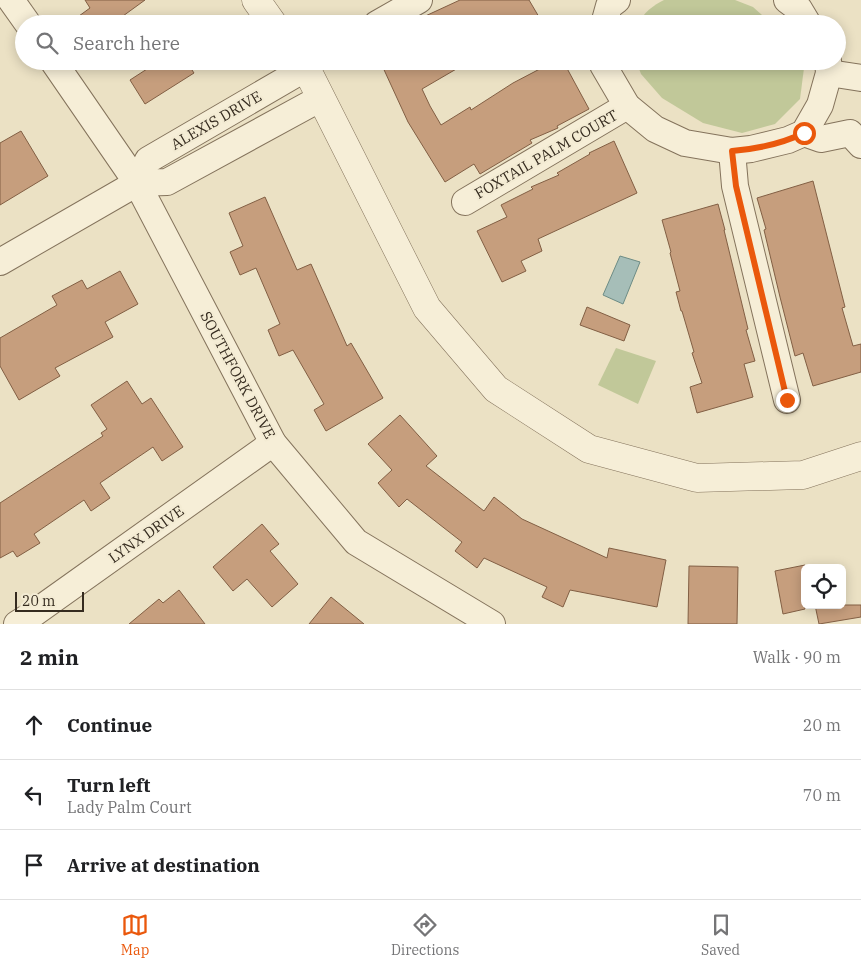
<!DOCTYPE html>
<html lang="en">
<head>
<meta charset="utf-8">
<style>
  :root { --surface:#fff; --page:#f6f6f6; --text:#202124; --muted:#757577; --line:#e0e0e0; --accent:#ea580c }
  body { margin:0; font-family:"IBM Plex Serif",serif; background:var(--page); color:var(--text) }
  .controls { position:absolute; right:15px; bottom:15px; display:grid; overflow:hidden; border-radius:8px; box-shadow:0 2px 12px #0003 }
  .controls button { width:45px; height:45px; display:grid; place-items:center; padding:0; border:0; border-bottom:1px solid var(--line); background:var(--surface); color:var(--text); font:25px sans-serif }
  .scale { position:absolute; left:15px; bottom:12px; width:69px; box-sizing:border-box; padding-left:5px; border:2px solid #352b1f; border-top:0; font-size:14px; line-height:18px; white-space:nowrap; color:#352b1f; -webkit-text-stroke:4px #f3ebd3; paint-order:stroke }
  .stop { position:absolute; width:15px; height:15px; margin:-11px; border:4px solid #ea580c; border-radius:50%; background:#fff }
  .stop.end { background:#ea580c; border-color:#fff; box-shadow:0 1px 5px #0008 }
  .list { margin:0; padding:0; list-style:none }
  h2 { display:flex; justify-content:space-between; align-items:center; height:65px; margin:0; padding:0 20px; font-size:21px }
  h2 small { font-size:16px; font-weight:400; color:var(--muted) }
  .list li { display:grid; grid-template-columns:32px 1fr auto; gap:15px; align-items:center; box-sizing:border-box; height:70px; padding:0 20px; border-top:1px solid var(--line) }
  .list b { display:block; font-size:19px; white-space:nowrap }
  .list p { margin:0; font-size:16px; white-space:nowrap; color:var(--muted) }
  .list em { font-size:16px; font-style:normal; color:var(--muted) }
  .icon { flex:none; width:28px; height:28px; fill:none; stroke:currentColor; stroke-width:2; stroke-linecap:round; stroke-linejoin:round }
  .map { position:relative; flex:none; width:861px; height:624px; overflow:hidden }
  .search { position:absolute; background:var(--surface); box-shadow:0 2px 12px #0003; left:15px; right:15px; top:15px; height:55px; display:flex; align-items:center; gap:12px; box-sizing:border-box; padding:0 18px; border-radius:28px; color:var(--muted); font-size:19px }
  .sheet { height:275px; background:var(--surface) }
  nav { display:flex; justify-content:space-around; align-items:center; box-sizing:border-box; height:70px; border-top:1px solid var(--line); background:var(--surface); font-size:14px; color:var(--muted) }
  nav a { display:grid; justify-items:center; gap:2px }
  nav .on { color:var(--accent) }
  .map>svg:first-child { display:block }
  .green { fill:#c1c899 }
  .water { fill:#a6beb8; stroke:#6d8c85 }
  .building { fill:#c69e7d; stroke:#825f44 }
  .lines { fill:none; stroke-linecap:round; stroke-linejoin:round }
  .minor-casing { stroke:#84735c; stroke-width:28 }
  .tertiary-casing { stroke:#84735c; stroke-width:29 }
  .minor { stroke:#f6eed7; stroke-width:26 }
  .tertiary { stroke:#f6eed7; stroke-width:28 }
  .route { stroke:#ea580c; stroke-width:6 }
  .labels { text-anchor:middle; dominant-baseline:central; stroke-width:4.5; stroke-linejoin:round; paint-order:stroke }
  .street-label { font-size:15px; fill:#352b1f; stroke:#f3ebd3 }
</style>
</head>
<body>
<div class="map">
<svg width="861" height="624" viewBox="0 0 861 624">
  <rect width="100%" height="100%" fill="#ebe1c4"/>
  <g class="green">
    <path d="M664,0H735L753,7L772,24H639C642,13 654,5 664,0Z"/>
    <path d="M636,61H800L804,68L800,99L775,124L742,133L703,123L662,98L641,74Z"/>
    <path d="M616,348L656,361L638,404L598,385Z"/>
  </g>
  <path class="water" d="M620,256L640,262L623,304L603,295Z"/>
  <g class="building">
    <path d="M85,0H145L112,24H68L90,8Z"/>
    <path d="M460,0H529L539,17L528,24H408Z"/>
    <path d="M142,61H186L194,73L145,104L130,80L147,69Z"/>
    <path d="M380,61H470L422,89L430,106L441,125L470,107L471,110L513,83L555,61H563L589,109L557,126L558,128L530,140L532,143L480,174L474,164L445,182L408,122Z"/>
    <path d="M21,131L48,176L0,205V143Z"/>
    <path d="M614,141L637,193L538,239L542,251L521,261L526,271L502,282L477,231L507,217L501,205L533,189L531,187L559,175L557,173L590,154L589,153Z"/>
    <path d="M813,181L845,307L842,308L853,346L861,344V372L813,386L803,353L795,356L780,297L764,230L766,229L757,198Z"/>
    <path d="M265,197L297,270L311,264L347,346L351,343L383,398L326,431L314,410L324,404L293,350L279,356L268,330L280,324L256,268L240,275L230,252L243,246L229,213Z"/>
    <path d="M718,204L725,230H724L748,329L746,330L755,361L744,364L753,397L697,413L690,387L702,383L692,353L694,352L682,311H681L676,292L680,291L670,253L671,252L662,220Z"/>
    <path d="M120,271L138,304L105,322L113,337L55,368L60,376L19,400L0,366V338L57,305L52,296L82,280L87,289Z"/>
    <path d="M587,307L630,325L624,341L580,325Z"/>
    <path d="M127,381L142,404L151,398L183,447L162,461L153,447L100,483L110,498L91,511L84,500L34,534L40,543L17,557L13,551L0,558V503L103,436L101,433L107,429L91,405Z"/>
    <path d="M400,415L437,456L426,466L484,511L494,497L522,519L607,558L609,548L666,560L657,607L570,590L563,607L542,597L547,587L484,558L477,568L455,551L462,542L407,499L399,507L378,483L392,470L368,444Z"/>
    <path d="M262,524L279,544L270,551L298,584L272,607L247,579L233,591L213,567Z"/>
    <path d="M805,565V609L783,614L775,571Z"/>
    <path d="M689,566L738,567L737,624H688Z"/>
    <path d="M179,590L205,624H129L159,599L163,603Z"/>
    <path d="M331,597L364,624H309Z"/>
    <path d="M815,605H861V617L819,624Z"/>
  </g>
  <g class="lines">
    <g class="minor-casing">
      <g id="minor">
        <path d="M11,0L28,24"/>
        <path d="M787,0L799,9L808,24"/>
        <path d="M377,24L419,0"/>
        <path d="M604,24L609,6L617,0"/>
        <path d="M53,61L137,183L273,443L356,542L492,624"/>
        <path d="M603,61V65L627,106L655,129L685,143L732,151L751,149L788,140L804,133L820,105L829,73L828,61"/>
        <path d="M829,73L861,78"/>
        <path d="M804,133L821,139L850,133L861,145"/>
        <path d="M732,151L735,186L787,400"/>
        <path d="M137,183L148,160L306,68"/>
        <path d="M465,202L627,106"/>
        <path d="M0,262L137,183L167,182L321,98"/>
        <path d="M17,624L33,614L273,443"/>
      </g>
    </g>
    <g class="tertiary-casing">
      <g id="tertiary">
        <path d="M256,0L273,24"/>
        <path d="M301,61L306,68L427,308L496,389L589,449L697,478L803,475L861,456"/>
      </g>
    </g>
    <use href="#minor" class="minor"/>
    <use href="#tertiary" class="tertiary"/>
  </g>
  <g class="lines">
    <path class="route" d="M787,400L736,186L732,151C757,149 781,144 804,133"/>
  </g>
  <g class="labels">
    <g class="street-label">
      <text transform="translate(216 120) rotate(-30)">ALEXIS DRIVE</text>
      <text transform="translate(546 154) rotate(-30)">FOXTAIL PALM COURT</text>
      <text transform="translate(238 375) rotate(62)">SOUTHFORK DRIVE</text>
      <text transform="translate(146 534) rotate(-35)">LYNX DRIVE</text>
    </g>
  </g>
</svg>
<div class="controls">
<button><svg class="icon" aria-label="locate" viewBox="0 0 24 24"><circle cx="12" cy="12" r="6"/><path d="M12 2v4M12 18v4M2 12h4M18 12h4"/></svg></button>
</div>
<div class="scale">20 m</div>
<div class="stop" style="left:804px;top:133px"></div>
<div class="stop end" style="left:787px;top:400px"></div>
<div class="search"><svg class="icon" aria-label="search" viewBox="0 0 24 24"><circle cx="10" cy="10" r="6"/><path d="M15 15l6 6"/></svg>Search here</div>
</div>
<section class="sheet">
<h2>2 min<small>Walk · 90 m</small></h2>
<ul class="list">
<li><svg class="icon" aria-label="ahead" viewBox="0 0 24 24"><path d="M12 20V5M6 11l6-6 6 6"/></svg><div><b>Continue</b></div><em>20 m</em></li>
<li><svg class="icon" aria-label="left" viewBox="0 0 24 24"><path d="M17 20v-9H6M10 6l-5 5 5 5"/></svg><div><b>Turn left</b><p>Lady Palm Court</p></div><em>70 m</em></li>
<li><svg class="icon" aria-label="arrive" viewBox="0 0 24 24"><path d="M6 21V4h12l-3 4 3 4H6"/></svg><div><b>Arrive at destination</b></div></li>
</ul>
</section>
<nav>
<a class="on"><svg class="icon" aria-label="map" viewBox="0 0 24 24"><path d="M3 6l6-2 6 2 6-2v14l-6 2-6-2-6 2zM9 4v14M15 6v14"/></svg>Map</a>
<a><svg class="icon" aria-label="directions" viewBox="0 0 24 24"><path d="M12 3l9 9-9 9-9-9zM9 14v-3h6M13 9l2 2-2 2"/></svg>Directions</a>
<a><svg class="icon" aria-label="saved" viewBox="0 0 24 24"><path d="M7 4h10v16l-5-4-5 4z"/></svg>Saved</a>
</nav>
</body>
</html>
